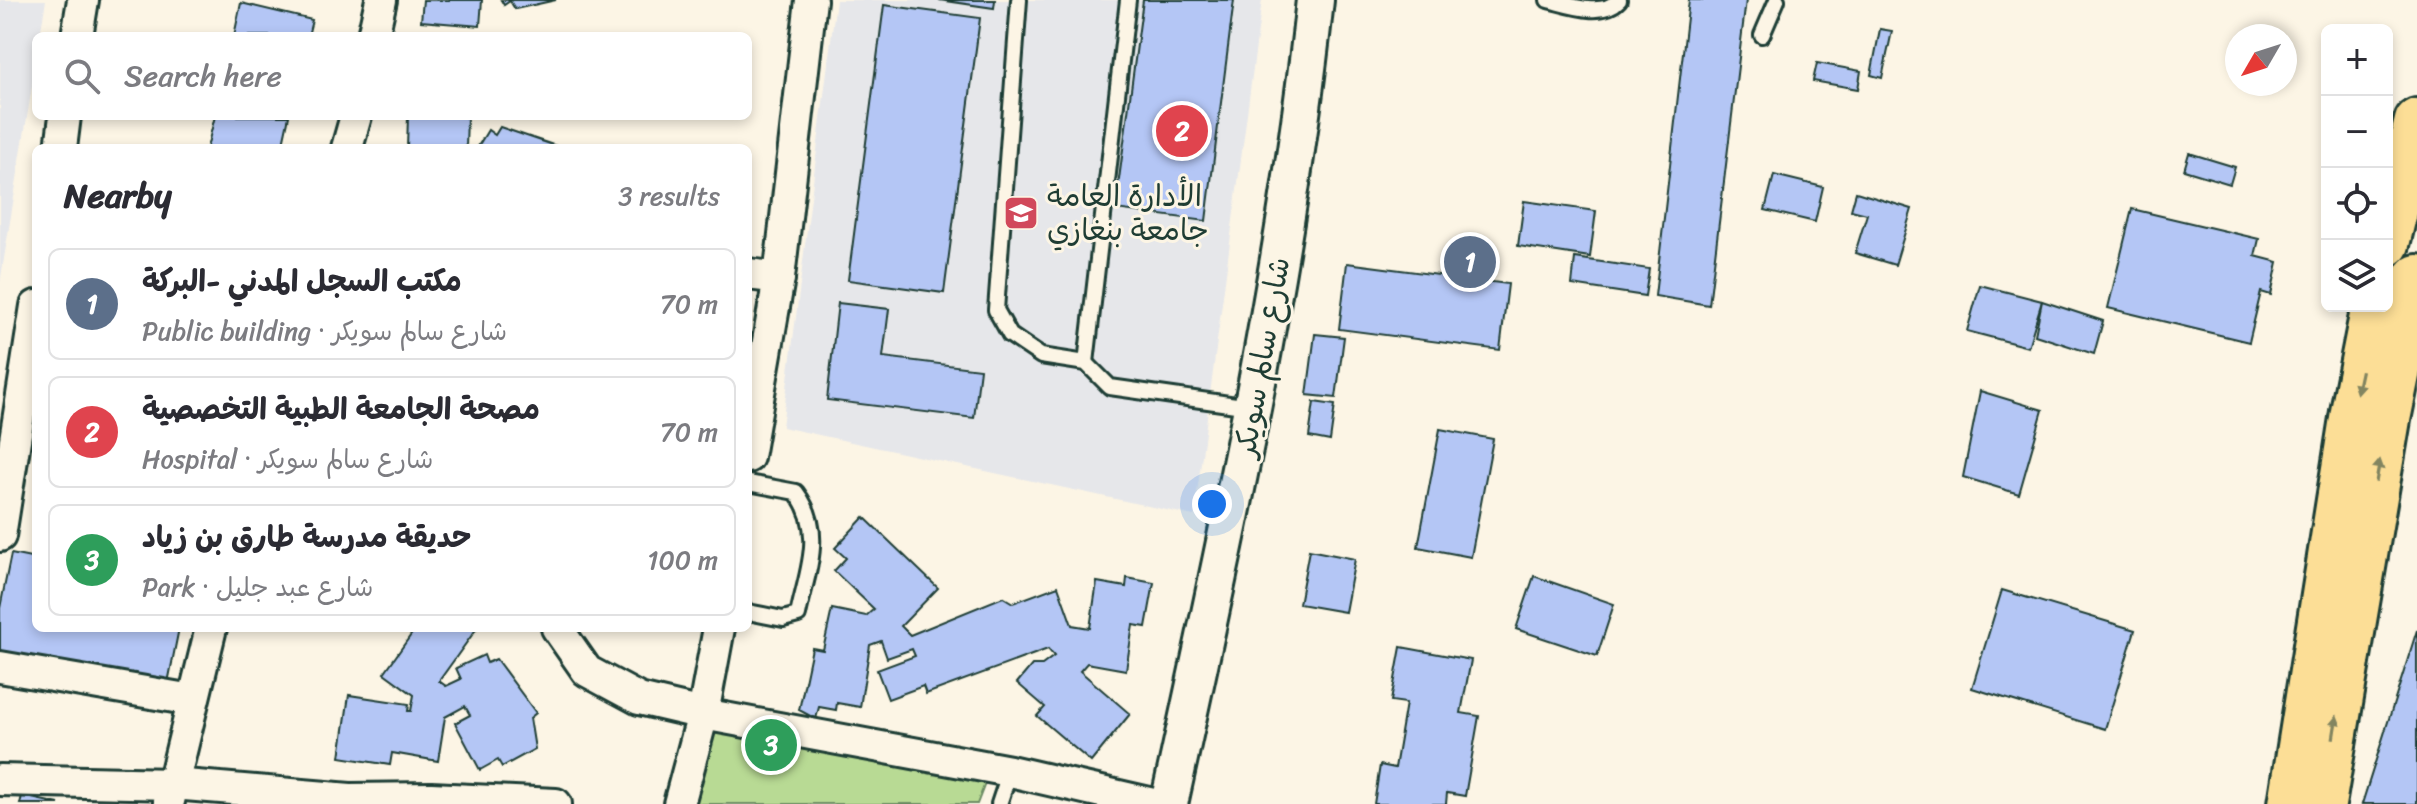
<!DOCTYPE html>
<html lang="en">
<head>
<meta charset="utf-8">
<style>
  :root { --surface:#fff; --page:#f7f7f7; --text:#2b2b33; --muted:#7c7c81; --line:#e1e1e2; --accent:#d1495b }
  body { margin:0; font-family:Sriracha,"Playpen Sans Arabic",sans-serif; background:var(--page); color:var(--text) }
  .controls { position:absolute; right:24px; top:24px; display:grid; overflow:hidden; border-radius:12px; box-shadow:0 4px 12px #0003 }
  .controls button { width:72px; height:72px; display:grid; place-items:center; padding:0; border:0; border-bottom:2px solid var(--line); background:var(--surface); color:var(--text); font:40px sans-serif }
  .compass { position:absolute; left:2225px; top:24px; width:72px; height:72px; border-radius:50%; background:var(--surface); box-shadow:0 4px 12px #0003; rotate:231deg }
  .you { position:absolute; left:1212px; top:504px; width:28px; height:28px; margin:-20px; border:6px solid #fff; border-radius:50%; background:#1a73e8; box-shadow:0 0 0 12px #1a73e833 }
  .badge { display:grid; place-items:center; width:52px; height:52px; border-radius:50%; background:var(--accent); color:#fff; font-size:26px; font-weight:700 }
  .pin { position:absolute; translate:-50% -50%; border:4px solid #fff; box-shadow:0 2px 8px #0006 }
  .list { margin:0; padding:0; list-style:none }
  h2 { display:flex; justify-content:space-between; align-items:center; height:104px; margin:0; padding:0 32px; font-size:34px }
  h2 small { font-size:26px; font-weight:400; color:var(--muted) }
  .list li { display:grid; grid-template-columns:52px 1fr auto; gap:24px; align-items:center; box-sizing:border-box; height:112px; margin:0 16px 16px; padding:0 16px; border:2px solid var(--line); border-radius:12px }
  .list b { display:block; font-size:30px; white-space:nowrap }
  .list p { margin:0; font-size:26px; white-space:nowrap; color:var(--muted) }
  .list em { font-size:26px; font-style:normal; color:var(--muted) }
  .icon { flex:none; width:44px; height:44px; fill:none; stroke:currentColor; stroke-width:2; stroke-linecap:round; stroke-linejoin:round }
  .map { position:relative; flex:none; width:2417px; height:804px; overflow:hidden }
  .search { position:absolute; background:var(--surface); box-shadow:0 4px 12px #0003; left:32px; top:32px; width:720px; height:88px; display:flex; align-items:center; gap:20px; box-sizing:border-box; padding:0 28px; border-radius:12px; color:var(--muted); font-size:30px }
  .panel { position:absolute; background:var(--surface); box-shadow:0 4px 12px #0003; left:32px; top:144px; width:720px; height:488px; border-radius:12px }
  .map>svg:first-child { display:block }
  .built { fill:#e6e7ea }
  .green { fill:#b8da94; stroke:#6c8c64; stroke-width:2 }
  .building { fill:#b4c6f5; stroke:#1f3d34; stroke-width:2 }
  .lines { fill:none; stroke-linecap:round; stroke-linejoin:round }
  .service-casing { stroke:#1f3d34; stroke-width:20 }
  .minor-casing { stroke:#1f3d34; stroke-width:36 }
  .tertiary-casing { stroke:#1f3d34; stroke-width:42 }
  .trunk-casing { stroke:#1f3d34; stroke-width:50 }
  .service { stroke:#fcf5e5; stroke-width:14 }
  .minor { stroke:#fcf5e5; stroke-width:30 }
  .tertiary { stroke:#fcf5e5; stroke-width:36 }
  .trunk { stroke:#fcde96; stroke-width:44 }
  .oneway { fill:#828560 }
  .labels { text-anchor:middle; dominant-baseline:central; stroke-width:6; stroke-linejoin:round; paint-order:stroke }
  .poi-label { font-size:30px; fill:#1f3d34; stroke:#fcf5e5; text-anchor:start }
  .street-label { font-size:30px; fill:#1f3d34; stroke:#fcf5e5 }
</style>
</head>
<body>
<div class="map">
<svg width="2417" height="804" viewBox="0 0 2417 804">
  <rect width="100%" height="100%" fill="#fcf5e5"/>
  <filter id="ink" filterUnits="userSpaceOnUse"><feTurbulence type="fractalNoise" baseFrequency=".0125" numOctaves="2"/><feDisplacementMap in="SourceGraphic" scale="16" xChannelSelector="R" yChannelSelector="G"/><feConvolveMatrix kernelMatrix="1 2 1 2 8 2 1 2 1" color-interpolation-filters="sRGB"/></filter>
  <g filter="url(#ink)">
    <g class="built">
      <path d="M0,0H46L40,36H36V62L0,283Z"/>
      <path d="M836,0H1262L1194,516L782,427Z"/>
    </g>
    <path class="green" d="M704,716L989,773L977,804H679Z"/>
    <g class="building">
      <path d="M423,0H482L480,26L421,21Z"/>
      <path d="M501,0H556L515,9L510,1L504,5Z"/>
      <path d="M939,0H995L994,8Z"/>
      <path d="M1143,0H1234L1206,221L1115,209Z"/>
      <path d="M1689,0H1746L1709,305L1655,296Z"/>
      <path d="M241,3L312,20L308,36H234Z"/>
      <path d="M884,5L980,18L944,293L848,280Z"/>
      <path d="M1880,29L1892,31L1882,78L1871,75Z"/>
      <path d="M1817,63L1861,71L1858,89L1813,81Z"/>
      <path d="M215,116H289L282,148H207Z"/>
      <path d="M408,116H467L466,148H407Z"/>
      <path d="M500,127L562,148H477L488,130L495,135Z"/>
      <path d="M2189,153L2235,167L2230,184L2184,170Z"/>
      <path d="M1774,175L1823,187L1815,222L1765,210Z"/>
      <path d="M1856,192L1912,209L1895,265L1855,253L1867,214L1851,210Z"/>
      <path d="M1524,201L1596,211L1590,257L1518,246Z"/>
      <path d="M2132,209L2259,239L2255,256L2278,262L2271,295L2261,292L2249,342L2108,308Z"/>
      <path d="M1575,258L1649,269L1645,296L1572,285Z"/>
      <path d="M1347,263L1508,284L1500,350L1339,329Z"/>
      <path d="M1980,285L2042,301L2028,347L1967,331Z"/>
      <path d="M2042,301L2103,321L2094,354L2035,335Z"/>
      <path d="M838,303L889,309L883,357L980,369L974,418L827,400Z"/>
      <path d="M1315,334L1344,337L1336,398L1307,395Z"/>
      <path d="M1980,391L2043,410L2019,494L1963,477Z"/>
      <path d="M1314,402L1335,405L1330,441L1309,437Z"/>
      <path d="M1440,429L1493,439L1471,557L1418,547Z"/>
      <path d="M864,517L938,588L901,626L910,635L1003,597L1013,603L1058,586L1072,625L1090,628L1097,582L1126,587L1127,578L1154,583L1146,627L1133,625L1126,670L1087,663L1080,671L1130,714L1091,762L1037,716L1045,707L1017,683L1032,665H1042L1054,656L1048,649L926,694L923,686L888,699L877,670L915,656L912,649L887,658L881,641L870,645L860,707L837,703L836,710L819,707L816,719L799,710L812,648L823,650L832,609L866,616L874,609L834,571L846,558L835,548Z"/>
      <path d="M1309,550L1355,559L1345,612L1299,604Z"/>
      <path d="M11,554L36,559V628H179L166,693L0,659V608Z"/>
      <path d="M1534,576L1614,604L1597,656L1516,629Z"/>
      <path d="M2002,590L2135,630L2105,729L1972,688Z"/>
      <path d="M407,628H477L439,681L446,686L461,679L456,668L484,655L487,663L496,659L536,713L530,718L535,749L502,767L498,760L480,770L455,723L470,715L465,706L445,717L438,761L392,753L390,765L340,757L349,695L409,704L408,711H411L414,695L384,673L413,632Z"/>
      <path d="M2417,630V804H2362Z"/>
      <path d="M1401,647L1471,660L1461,713L1479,716L1465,796L1447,793L1446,804H1374L1380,765L1395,768L1406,703L1391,701Z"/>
      <path d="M22,796L59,804H20Z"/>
    </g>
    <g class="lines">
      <g class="service-casing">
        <g id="service">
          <path d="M1019,0L996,310L1010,335L1041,356L1086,363L1110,387L1250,407"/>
          <path d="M1548,0C1569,5 1602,18 1619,0"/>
          <path d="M1762,35L1777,0"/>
          <path d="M1086,363L1128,0"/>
          <path d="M748,483L796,492C826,532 807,571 798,615L783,619L748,612"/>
          <path d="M999,804L1010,771"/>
        </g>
      </g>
      <g class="minor-casing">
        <g id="minor">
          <path d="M77,36L83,0"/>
          <path d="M373,36L381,0"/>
          <path d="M61,148L65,116"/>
          <path d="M347,148L356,116"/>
          <path d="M748,274L779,278"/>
          <path d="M748,457L779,278L811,0"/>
          <path d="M0,536L36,306"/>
          <path d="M557,628L587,671L639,699L703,714L1010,771L1154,804"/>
          <path d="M0,667L192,700"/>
          <path d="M0,780L173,784L350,799L431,798L556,804"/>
          <path d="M169,801L211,628"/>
          <path d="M679,804L703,714L719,628"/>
        </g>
      </g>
      <g class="tertiary-casing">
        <path id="tertiary" d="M1169,804C1227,537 1286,272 1315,0"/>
      </g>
      <g class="trunk-casing">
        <g id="trunk">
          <path d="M2387,244L2417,121"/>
          <path d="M2291,804L2353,412L2374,306"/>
          <path d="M2323,804L2388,419L2417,277"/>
        </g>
      </g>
      <use href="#service" class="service"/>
      <use href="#minor" class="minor"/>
      <use href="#tertiary" class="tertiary"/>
      <use href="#trunk" class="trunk"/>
    </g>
    <defs><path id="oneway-solid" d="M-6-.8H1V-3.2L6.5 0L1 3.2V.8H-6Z" transform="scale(2)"/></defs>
    <g class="oneway">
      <use href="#oneway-solid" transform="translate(2359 382) rotate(102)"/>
      <use href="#oneway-solid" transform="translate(2378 471) rotate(-80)"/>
      <use href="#oneway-solid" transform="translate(2335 727) rotate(-81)"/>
    </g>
  </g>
  <defs>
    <g id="university-square" transform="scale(1.8)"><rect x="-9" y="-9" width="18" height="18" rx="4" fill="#d1495b" stroke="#fcf5e5"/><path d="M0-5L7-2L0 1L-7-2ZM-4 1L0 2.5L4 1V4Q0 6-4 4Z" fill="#fff"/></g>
  </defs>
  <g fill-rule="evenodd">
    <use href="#university-square" x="1021" y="213"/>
  </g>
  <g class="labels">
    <g class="poi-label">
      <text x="1047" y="196">الأدارة العامة<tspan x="1047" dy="34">جامعة بنغازي</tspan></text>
    </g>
    <g class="street-label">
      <text transform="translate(1262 357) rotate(-80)">شارع سالم سويكر</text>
    </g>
  </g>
</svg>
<div class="controls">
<button>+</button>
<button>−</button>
<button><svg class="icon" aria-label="locate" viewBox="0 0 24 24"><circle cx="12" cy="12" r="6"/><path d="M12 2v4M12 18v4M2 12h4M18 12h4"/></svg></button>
<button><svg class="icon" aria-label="layers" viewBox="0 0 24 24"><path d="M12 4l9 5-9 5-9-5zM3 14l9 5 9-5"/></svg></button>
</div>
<svg class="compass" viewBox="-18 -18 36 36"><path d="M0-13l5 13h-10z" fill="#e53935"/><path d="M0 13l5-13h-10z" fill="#7c7c81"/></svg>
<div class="you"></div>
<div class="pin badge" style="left:1470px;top:262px;background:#5c6f8a">1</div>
<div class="pin badge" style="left:1182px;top:131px;background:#e0444e">2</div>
<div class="pin badge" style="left:771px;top:745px;background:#2e9e5b">3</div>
<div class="search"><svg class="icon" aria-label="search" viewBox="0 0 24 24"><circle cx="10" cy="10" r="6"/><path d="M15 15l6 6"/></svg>Search here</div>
<section class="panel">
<h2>Nearby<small>3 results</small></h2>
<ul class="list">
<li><span class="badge" style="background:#5c6f8a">1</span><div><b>مكتب السجل المدني -البركة</b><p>Public building · شارع سالم سويكر</p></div><em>70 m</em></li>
<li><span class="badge" style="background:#e0444e">2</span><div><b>مصحة الجامعة الطبية التخصصية</b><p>Hospital · شارع سالم سويكر</p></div><em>70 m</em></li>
<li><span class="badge" style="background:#2e9e5b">3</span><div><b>حديقة مدرسة طارق بن زياد</b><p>Park · شارع عبد جليل</p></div><em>100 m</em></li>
</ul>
</section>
</div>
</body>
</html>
